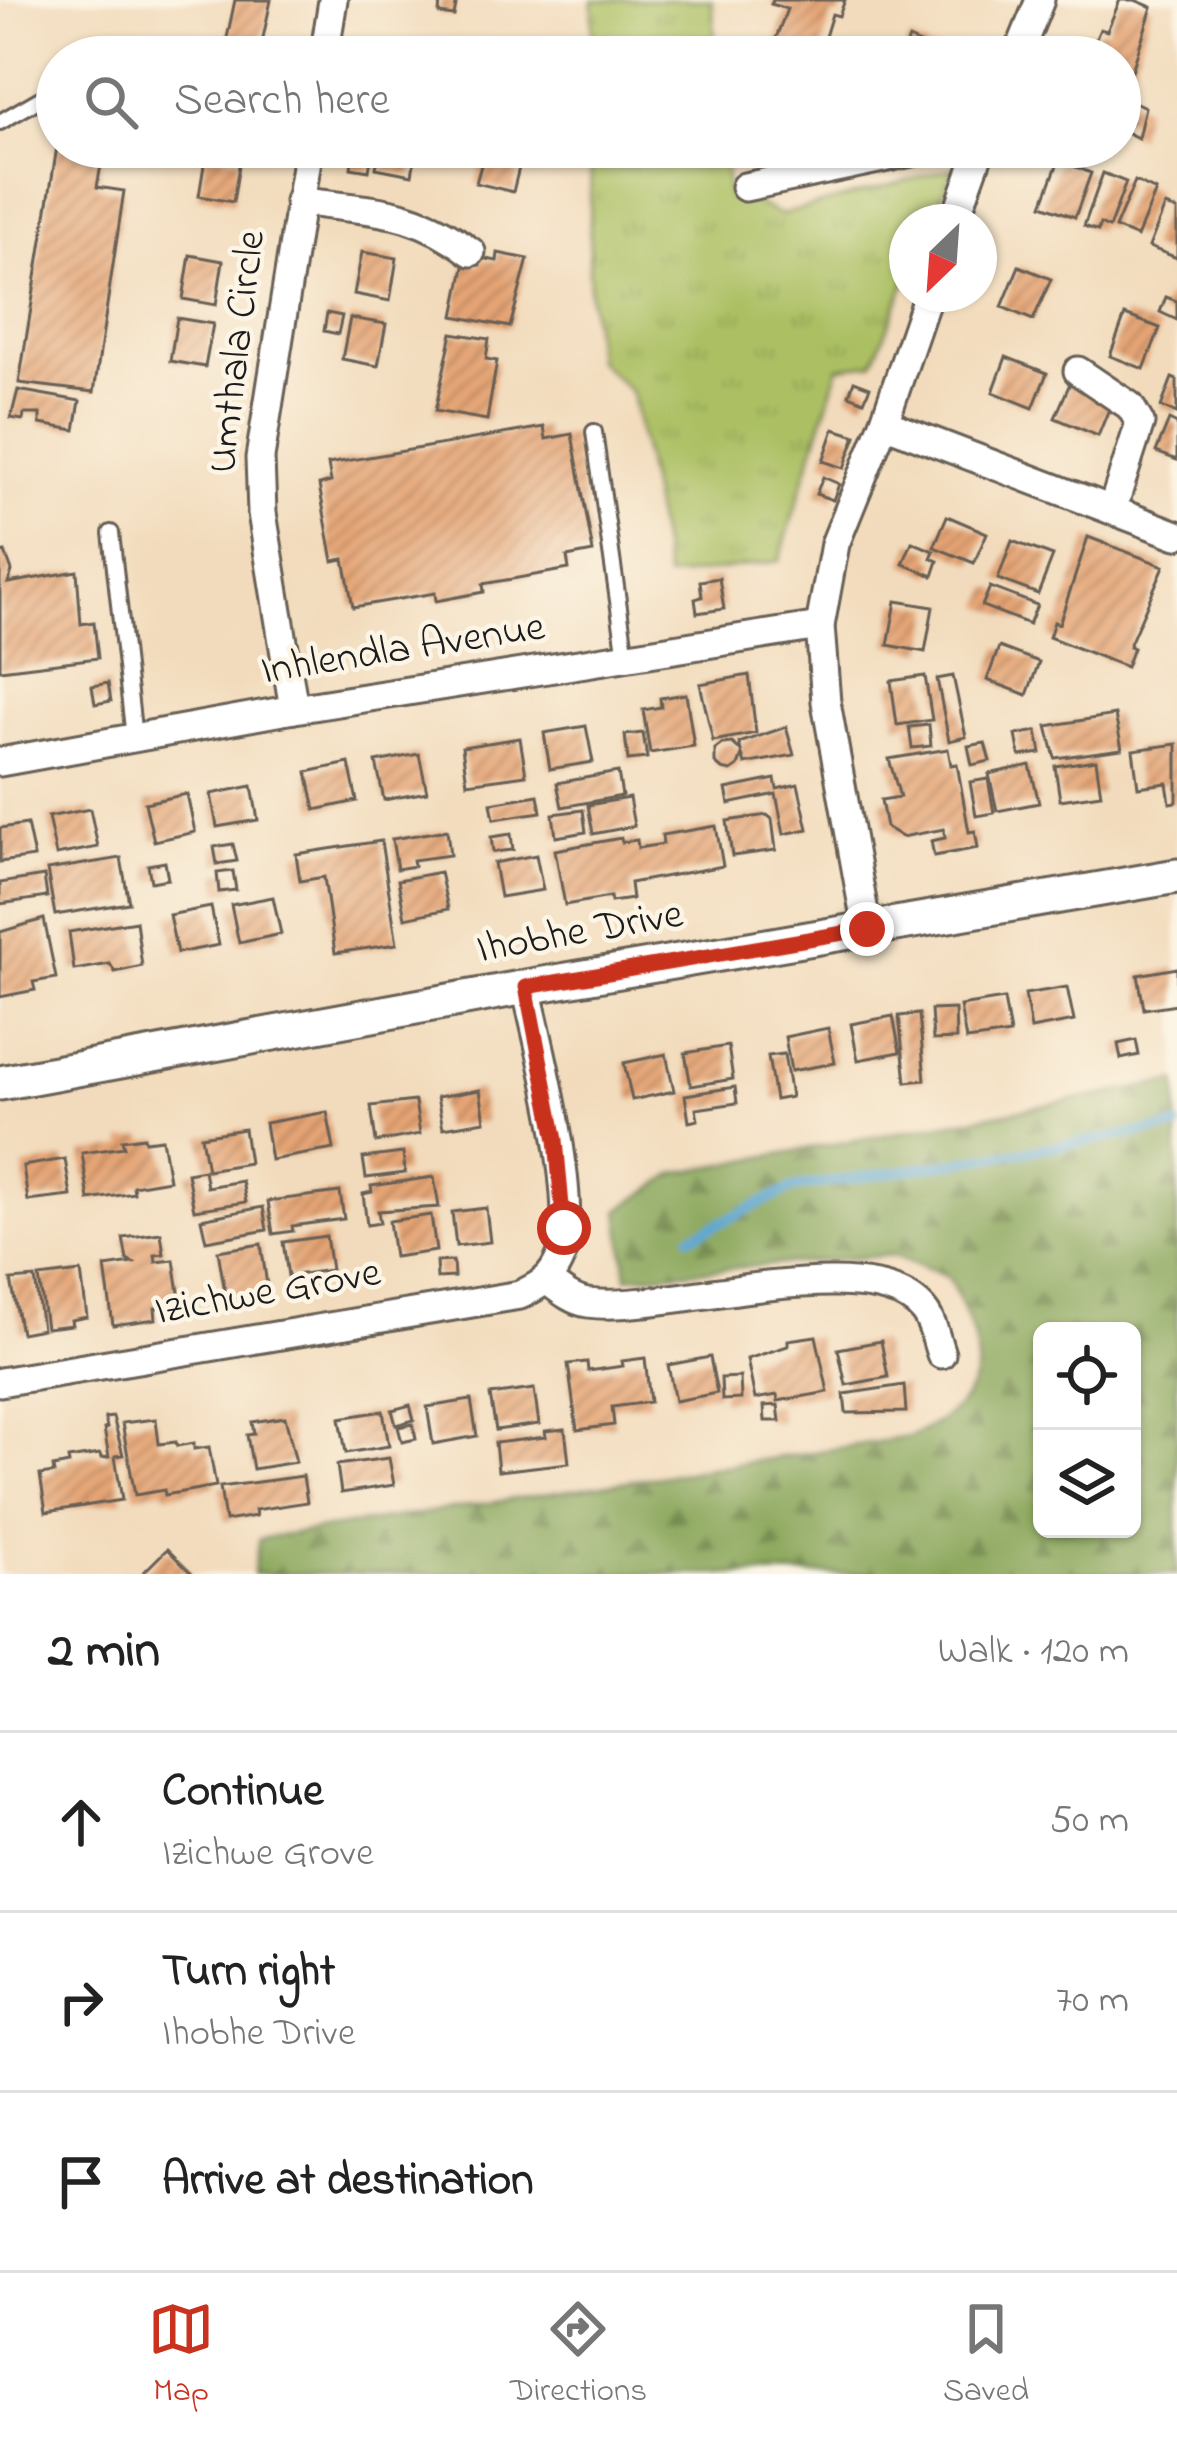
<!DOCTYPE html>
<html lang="en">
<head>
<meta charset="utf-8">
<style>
  :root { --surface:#fff; --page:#f2f2f2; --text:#222; --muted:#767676; --line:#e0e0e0; --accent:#c8321e }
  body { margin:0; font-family:"Indie Flower",sans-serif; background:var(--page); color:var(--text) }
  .controls { position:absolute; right:36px; bottom:36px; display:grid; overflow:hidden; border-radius:18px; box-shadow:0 3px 9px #0004 }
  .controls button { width:108px; height:108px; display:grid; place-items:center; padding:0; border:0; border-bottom:3px solid var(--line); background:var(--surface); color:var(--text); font:60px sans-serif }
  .compass { position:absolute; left:889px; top:204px; width:108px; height:108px; border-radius:50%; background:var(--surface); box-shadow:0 3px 9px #0004; rotate:205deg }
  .stop { position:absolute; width:36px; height:36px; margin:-27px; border:9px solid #c8321e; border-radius:50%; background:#fff }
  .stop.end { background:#c8321e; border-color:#fff; box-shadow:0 3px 12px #0008 }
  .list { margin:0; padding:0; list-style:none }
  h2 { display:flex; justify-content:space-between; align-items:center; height:156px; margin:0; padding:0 48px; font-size:51px }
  h2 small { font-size:39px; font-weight:400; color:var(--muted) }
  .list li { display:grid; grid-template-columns:78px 1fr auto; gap:36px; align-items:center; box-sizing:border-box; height:180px; padding:0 48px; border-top:3px solid var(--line) }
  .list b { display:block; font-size:45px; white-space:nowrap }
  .list p { margin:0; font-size:39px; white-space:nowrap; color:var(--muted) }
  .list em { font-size:39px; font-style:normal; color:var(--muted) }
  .icon { flex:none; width:66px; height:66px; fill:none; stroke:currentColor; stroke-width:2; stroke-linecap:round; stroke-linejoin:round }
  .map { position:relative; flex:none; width:1177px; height:1574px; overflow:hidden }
  .search { position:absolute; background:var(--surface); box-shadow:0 3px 9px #0004; left:36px; right:36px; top:36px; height:132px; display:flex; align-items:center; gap:30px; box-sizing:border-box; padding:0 42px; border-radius:66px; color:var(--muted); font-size:45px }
  .sheet { height:696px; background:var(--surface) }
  nav { display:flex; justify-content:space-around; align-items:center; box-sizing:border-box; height:168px; border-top:3px solid var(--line); background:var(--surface); font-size:33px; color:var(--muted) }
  nav a { display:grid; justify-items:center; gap:6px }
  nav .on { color:var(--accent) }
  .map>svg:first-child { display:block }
  .grass { fill:url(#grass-tufts); stroke:#646e40; stroke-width:3 }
  .forest { fill:url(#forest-firs); stroke:#52613b; stroke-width:3; fill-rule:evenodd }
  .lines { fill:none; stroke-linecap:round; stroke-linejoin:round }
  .stream { stroke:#5aa5d2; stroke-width:10 }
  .building { fill:url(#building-hatch) }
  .service-casing { stroke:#675f54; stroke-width:20 }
  .minor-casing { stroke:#675f54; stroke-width:33 }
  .tertiary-casing { stroke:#675f54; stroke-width:39 }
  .service { stroke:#fff; stroke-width:14 }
  .minor { stroke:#fff; stroke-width:27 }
  .tertiary { stroke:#fff; stroke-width:33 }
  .route { stroke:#c8321e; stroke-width:15 }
  .labels { text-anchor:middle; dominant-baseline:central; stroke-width:9; stroke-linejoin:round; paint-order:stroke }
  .street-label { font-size:42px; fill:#1c1c1c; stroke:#fcf5e5 }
</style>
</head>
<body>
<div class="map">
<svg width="1177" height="1574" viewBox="0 0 1177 1574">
  <defs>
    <pattern id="grass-tufts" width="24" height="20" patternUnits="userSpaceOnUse" patternTransform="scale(3)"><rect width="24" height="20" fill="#acc064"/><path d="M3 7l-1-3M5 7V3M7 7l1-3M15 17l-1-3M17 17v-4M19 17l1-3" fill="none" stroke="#93a456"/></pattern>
    <pattern id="forest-firs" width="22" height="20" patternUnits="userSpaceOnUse" patternTransform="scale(3)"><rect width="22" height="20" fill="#89a65a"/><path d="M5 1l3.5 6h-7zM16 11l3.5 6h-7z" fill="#6f864a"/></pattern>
    <pattern id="building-hatch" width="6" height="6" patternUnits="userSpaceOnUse" patternTransform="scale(3)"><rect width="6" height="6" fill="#e5a474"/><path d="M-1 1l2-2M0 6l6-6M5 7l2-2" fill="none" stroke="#b9855e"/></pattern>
  </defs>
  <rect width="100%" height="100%" fill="#fcf5e5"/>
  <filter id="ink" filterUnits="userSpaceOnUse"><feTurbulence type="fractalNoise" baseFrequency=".00833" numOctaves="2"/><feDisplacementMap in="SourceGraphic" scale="24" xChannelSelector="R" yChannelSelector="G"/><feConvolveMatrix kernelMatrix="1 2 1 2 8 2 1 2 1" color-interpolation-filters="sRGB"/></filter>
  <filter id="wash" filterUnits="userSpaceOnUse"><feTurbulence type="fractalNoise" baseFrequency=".004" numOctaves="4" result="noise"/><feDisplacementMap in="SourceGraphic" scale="48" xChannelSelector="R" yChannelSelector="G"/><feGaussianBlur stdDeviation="2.7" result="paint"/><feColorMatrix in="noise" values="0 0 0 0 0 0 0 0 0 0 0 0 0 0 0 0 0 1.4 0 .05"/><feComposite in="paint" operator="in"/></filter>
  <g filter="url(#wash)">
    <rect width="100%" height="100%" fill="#f2dbbc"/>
    <g class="grass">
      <path d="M593,0H712L716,57H592Z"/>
      <path d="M591,147H724L727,189L781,215L953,168L931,222H907V280L873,363L839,367L779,561L667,578L632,393L596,359L589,287Z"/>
    </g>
    <path class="forest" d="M1177,1081V1574H253L259,1539L909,1437C997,1398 987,1353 948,1277L891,1255L627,1277L619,1210L676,1173ZM1042,1331H1132V1529H1042Z"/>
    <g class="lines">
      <path class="stream" d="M690,1237L793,1188L1177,1127"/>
    </g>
    <g id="blocks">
      <g class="building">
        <path d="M235,0H271L259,57H223Z"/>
        <path d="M440,0H457L454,16L439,14Z"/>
        <path d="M773,0H845L839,16L832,14L820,53L803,46L801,55L773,46L787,9L771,4Z"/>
        <path d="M1120,0H1135L1152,7L1130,77L1120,72V57H1088L1100,29L1107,31Z"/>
        <path d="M909,39L950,57H902Z"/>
        <path d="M1128,99L1145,107L1138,138L1126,132L1131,121L1120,117Z"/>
        <path d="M57,147L104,149L97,187L124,191L94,392L19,383Z"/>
        <path d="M380,147H417L412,175L376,168Z"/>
        <path d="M486,147L523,151L513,192L476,183Z"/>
        <path d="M354,149L372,152L369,171L351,168Z"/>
        <path d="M206,153L240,159L233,202L199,196Z"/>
        <path d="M1059,160L1091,173L1075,217L1042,205Z"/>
        <path d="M1103,173L1126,182L1109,228L1100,224L1098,231L1084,226Z"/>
        <path d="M1135,181L1156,191L1137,237L1115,228Z"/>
        <path d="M1165,206L1177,210V258L1149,247Z"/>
        <path d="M362,252L397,258L390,301L354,294Z"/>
        <path d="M498,253L528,259L510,327L454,316L465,262L480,265L481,258L497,261Z"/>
        <path d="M190,255L223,261L216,305L183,299Z"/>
        <path d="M1019,266L1051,279L1033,320L1002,307Z"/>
        <path d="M1166,297L1177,301V320L1160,312Z"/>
        <path d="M327,313L342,316L338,334L324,331Z"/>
        <path d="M1125,315L1160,328L1144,369L1110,356Z"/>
        <path d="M177,318L213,324L205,367L170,361Z"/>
        <path d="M350,318L386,324L378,366L342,359Z"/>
        <path d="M452,333L489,339L486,359L497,361L487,420L435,411Z"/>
        <path d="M1006,357L1047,373L1033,408L993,392Z"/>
        <path d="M1172,378L1177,380V413L1161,407Z"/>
        <path d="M854,381L870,387L864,401L849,395Z"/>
        <path d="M1071,381L1113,399L1098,436L1055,418Z"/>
        <path d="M18,390L80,401L75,430L40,424V414H24L23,420L11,418Z"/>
        <path d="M1169,420L1177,424V460L1156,452Z"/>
        <path d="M544,427L546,439L572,434L593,552L567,557L569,569L483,584L484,592L436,601L435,593L353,607L344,559L333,561L319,485L331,482L328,464Z"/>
        <path d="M834,429L856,436L844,468L823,461Z"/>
        <path d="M823,477L839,484L833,500L816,494Z"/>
        <path d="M947,516L987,533L974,563L934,547Z"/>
        <path d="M1088,537L1164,566L1129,646L1133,648L1126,667L1049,637L1054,622L1059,624Z"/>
        <path d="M1012,541L1053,556L1038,594L998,579Z"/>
        <path d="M912,542L934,551L931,558L938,561L933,576L903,564Z"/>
        <path d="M5,552L12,571L8,583L77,571L81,624L94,622L98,658L0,670V553Z"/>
        <path d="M719,578L724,609L697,613L695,599L702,597L700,581Z"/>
        <path d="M990,587L1037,605L1029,624L982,606Z"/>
        <path d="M896,601L933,607L925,652L888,645Z"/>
        <path d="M999,647L1039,662L1027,695L987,680Z"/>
        <path d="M749,675L756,733L713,741L700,684Z"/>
        <path d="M925,676L932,720L897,725L891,681Z"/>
        <path d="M953,676L966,737L949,741L937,679Z"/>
        <path d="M108,683L111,701L95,704L92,686Z"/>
        <path d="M686,694L694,746L650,753L643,710L661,707L660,698Z"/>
        <path d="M1115,715L1122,749L1055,758L1047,726Z"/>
        <path d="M929,725L931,746L912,748L909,727Z"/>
        <path d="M586,726L593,762L550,769L544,733Z"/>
        <path d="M786,727L794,755L745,764L742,755L738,766L731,771L722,769L715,763V749L722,744L732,743L741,751L739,743Z"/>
        <path d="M1037,731L1041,753L1020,756L1016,735Z"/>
        <path d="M643,733L647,758L628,760L625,735Z"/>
        <path d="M520,738L526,775L467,783L462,747Z"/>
        <path d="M985,743L990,761L972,765L968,746Z"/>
        <path d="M1177,744V802L1170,803L1167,783L1138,787L1133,750Z"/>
        <path d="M948,749L951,765L957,764L969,832L975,831L978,848L934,856L931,841L945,838L944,829L902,837L886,827L881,800L900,797L889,759Z"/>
        <path d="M419,754L427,792L384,800L376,762Z"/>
        <path d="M1096,760L1101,794L1060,800L1055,766Z"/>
        <path d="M349,763L357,801L315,810L307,772Z"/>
        <path d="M1030,765L1039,803L997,811L989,774Z"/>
        <path d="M618,772L622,796L562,807L557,783Z"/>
        <path d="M775,779L777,789L798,784L808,829L784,834L776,794L729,804L726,789Z"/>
        <path d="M988,779L994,813L976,816L970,782Z"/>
        <path d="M252,786L258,820L217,827L211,794Z"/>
        <path d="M187,794L195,832L154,841L145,803Z"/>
        <path d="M538,795L541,812L494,819L491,803Z"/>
        <path d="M629,798L634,826L593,834L588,805Z"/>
        <path d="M90,809L98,847L56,855L48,817Z"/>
        <path d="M583,810L586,832L556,837L553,814Z"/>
        <path d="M767,815L772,819L776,850L732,856L727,821Z"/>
        <path d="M27,824L34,857L0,862V828Z"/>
        <path d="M716,826L723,866L630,883L632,899L611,902L610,897L565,905L555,850L621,838L622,842L637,840L638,848L663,844L662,835Z"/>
        <path d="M447,830L450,855L413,860L414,866L397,869L392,839Z"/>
        <path d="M511,834L513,850L493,852L491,837Z"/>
        <path d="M381,841L397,944L335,953L324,877L300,881L296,854Z"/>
        <path d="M233,844L237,861L217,864L214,847Z"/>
        <path d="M536,855L543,890L500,897L494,863Z"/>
        <path d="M121,858L129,903L55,915L47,870Z"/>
        <path d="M165,862L168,879L151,882L148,865Z"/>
        <path d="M233,871L236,890L219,892L217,873Z"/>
        <path d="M440,872L448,909L405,918L398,880Z"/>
        <path d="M44,876L47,897L0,904V883Z"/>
        <path d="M273,897L281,934L239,943L231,905Z"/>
        <path d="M211,907L219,945L177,953L169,915Z"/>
        <path d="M44,919L56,978L33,982L35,990L0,997V932Z"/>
        <path d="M136,921L142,966L115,972L110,964L74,970L69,932Z"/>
        <path d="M1177,968V1004L1144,1009L1138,975Z"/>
        <path d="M1067,987L1074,1021L1031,1029L1025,994Z"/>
        <path d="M1004,999L1010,1034L966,1040L960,1006Z"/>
        <path d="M955,1009L956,1039L933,1040L931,1010Z"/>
        <path d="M919,1014L925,1080L906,1082L899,1016Z"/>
        <path d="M893,1016L900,1052L858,1060L851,1024Z"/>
        <path d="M828,1028L835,1063L791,1071L785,1037Z"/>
        <path d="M1136,1040L1139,1055L1121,1059L1118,1044Z"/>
        <path d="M728,1046L733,1079L691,1086L685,1053Z"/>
        <path d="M666,1054L674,1091L632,1100L624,1063Z"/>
        <path d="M784,1054L791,1097L775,1100L768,1056Z"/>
        <path d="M735,1087L737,1103L696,1109L698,1120L689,1122L685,1095Z"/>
        <path d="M480,1090L485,1121L443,1128L437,1097Z"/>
        <path d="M415,1101L420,1134L376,1142L371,1106Z"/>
        <path d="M327,1112L334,1149L271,1160L265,1123Z"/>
        <path d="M244,1129L249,1163L207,1170L201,1136Z"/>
        <path d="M144,1137L145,1141L162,1139L169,1180L133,1186L134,1193L89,1200L82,1153L124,1147L122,1140Z"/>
        <path d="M403,1153L405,1173L366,1178L363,1158Z"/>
        <path d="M65,1159L71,1196L28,1201L23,1166Z"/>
        <path d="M204,1170L207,1187L242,1181L246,1202L194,1210L187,1173Z"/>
        <path d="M434,1177L439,1207L378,1211L380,1223L367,1225L363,1194L372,1192L371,1186Z"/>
        <path d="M340,1192L344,1219L292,1226L293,1231L273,1234L268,1201Z"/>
        <path d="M263,1207L267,1230L206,1241L201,1219Z"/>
        <path d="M486,1208L490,1242L456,1246L452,1212Z"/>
        <path d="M431,1215L436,1251L394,1257L389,1221Z"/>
        <path d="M161,1233L164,1254L155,1255L156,1262L174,1260L181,1305L155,1308L156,1319L113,1325L105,1267L133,1263L127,1260L123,1238Z"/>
        <path d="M326,1236L331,1270L288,1276L283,1242Z"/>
        <path d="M261,1244L268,1292L226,1298L218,1251Z"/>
        <path d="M453,1261L454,1277L437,1278L436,1262Z"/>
        <path d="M81,1272L87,1317L71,1320L72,1325L46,1328L39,1277Z"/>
        <path d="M35,1278L42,1329L21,1333L11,1280Z"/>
        <path d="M816,1336L828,1392L778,1401L777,1395L755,1399L747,1359L788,1346V1340Z"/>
        <path d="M881,1341L888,1377L846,1385L838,1349Z"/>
        <path d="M710,1357L717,1393L675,1401L668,1365Z"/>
        <path d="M645,1358L650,1402L612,1407L614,1425L577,1430L568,1364L587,1362L588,1371L623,1366L622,1361Z"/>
        <path d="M740,1377L741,1399L722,1400L721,1378Z"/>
        <path d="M904,1385L906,1412L846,1413L844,1394Z"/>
        <path d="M534,1389L539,1424L496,1430L490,1395Z"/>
        <path d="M471,1400L477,1436L433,1444L427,1407Z"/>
        <path d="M410,1405L414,1420L396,1425L392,1410Z"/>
        <path d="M778,1405L780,1421H765L764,1406Z"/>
        <path d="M383,1411L389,1446L346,1453L340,1418Z"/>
        <path d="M113,1417L123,1455L115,1456L122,1500L46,1512L40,1475L54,1473L53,1467L69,1464L68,1459L100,1454L101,1458L109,1457L104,1429L107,1428L105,1418Z"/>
        <path d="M285,1417L296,1462L253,1469L247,1435L254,1434L252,1422Z"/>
        <path d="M156,1419L159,1444L176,1442L177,1446L194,1443V1449L209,1447L216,1486L165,1495L164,1490L135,1495L122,1423Z"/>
        <path d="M413,1424L416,1439L402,1442L398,1427Z"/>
        <path d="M565,1429L569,1463L498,1471L495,1443L546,1437L545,1431Z"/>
        <path d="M389,1458L394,1485L341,1493L337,1465Z"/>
        <path d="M303,1476L307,1502L255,1510L256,1516L225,1521L220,1487Z"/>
        <path d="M167,1549L192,1574H142Z"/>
      </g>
    </g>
  </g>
  <g filter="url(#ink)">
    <use href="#blocks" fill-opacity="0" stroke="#675f54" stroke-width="3"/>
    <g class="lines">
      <g class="service-casing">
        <g id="service">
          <path d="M0,122L40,99L57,102"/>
          <path d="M594,432L626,657"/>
          <path d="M111,533L134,738"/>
        </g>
      </g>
      <g class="minor-casing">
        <g id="minor">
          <path d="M324,57L333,0"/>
          <path d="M1017,57L1040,0"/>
          <path d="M745,187L935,147"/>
          <path d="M299,201C371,212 411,206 471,252"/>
          <path d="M954,222L981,147"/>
          <path d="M1078,371L1130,406L1140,423L1112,510"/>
          <path d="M884,423L1177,535"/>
          <path d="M294,709L262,513L260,458L309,147"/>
          <path d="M0,762L294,709L820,626"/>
          <path d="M867,929L826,702L820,626L835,544L884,423L928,294"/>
          <path d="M548,1281C560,1290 573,1301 588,1303C663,1314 872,1245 924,1311C933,1322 936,1340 941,1354"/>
          <path d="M0,1382L520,1295C540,1285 551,1280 560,1258C581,1206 539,1046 526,987"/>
        </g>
      </g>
      <g class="tertiary-casing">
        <path id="tertiary" d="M0,1083L526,987L1177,876"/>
      </g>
      <use href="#service" class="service"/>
      <use href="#minor" class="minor"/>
      <use href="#tertiary" class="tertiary"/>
    </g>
  </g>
  <g class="lines" filter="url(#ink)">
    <path class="route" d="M564,1228L556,1140L526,987L867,929"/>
  </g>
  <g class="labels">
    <g class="street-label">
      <text transform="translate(238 352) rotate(-83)">Umthala Circle</text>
      <text transform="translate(403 650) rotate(-9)">Inhlendla Avenue</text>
      <text transform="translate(580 933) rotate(-10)">Ihobhe Drive</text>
      <text transform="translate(268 1293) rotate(-10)">Izichwe Grove</text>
    </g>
  </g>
</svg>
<div class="controls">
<button><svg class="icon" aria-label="locate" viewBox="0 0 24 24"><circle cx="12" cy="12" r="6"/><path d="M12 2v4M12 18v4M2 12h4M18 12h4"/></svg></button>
<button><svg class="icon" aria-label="layers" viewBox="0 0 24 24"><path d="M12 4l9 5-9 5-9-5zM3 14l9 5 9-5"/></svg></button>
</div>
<svg class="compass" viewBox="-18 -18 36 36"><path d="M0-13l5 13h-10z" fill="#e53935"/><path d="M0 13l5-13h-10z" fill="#767676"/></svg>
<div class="stop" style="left:564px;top:1228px"></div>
<div class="stop end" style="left:867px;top:929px"></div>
<div class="search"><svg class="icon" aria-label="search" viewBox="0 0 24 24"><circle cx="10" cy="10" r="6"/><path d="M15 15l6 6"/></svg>Search here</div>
</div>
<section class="sheet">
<h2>2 min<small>Walk · 120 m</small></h2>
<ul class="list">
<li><svg class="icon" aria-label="ahead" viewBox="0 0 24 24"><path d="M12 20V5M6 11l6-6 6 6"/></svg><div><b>Continue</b><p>Izichwe Grove</p></div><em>50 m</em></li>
<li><svg class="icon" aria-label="right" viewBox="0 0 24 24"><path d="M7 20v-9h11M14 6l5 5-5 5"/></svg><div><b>Turn right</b><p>Ihobhe Drive</p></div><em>70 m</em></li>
<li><svg class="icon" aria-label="arrive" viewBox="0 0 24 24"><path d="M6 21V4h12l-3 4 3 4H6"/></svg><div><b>Arrive at destination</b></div></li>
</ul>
</section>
<nav>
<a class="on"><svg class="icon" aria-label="map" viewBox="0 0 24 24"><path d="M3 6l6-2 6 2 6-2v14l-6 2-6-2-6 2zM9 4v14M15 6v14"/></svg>Map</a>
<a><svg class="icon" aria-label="directions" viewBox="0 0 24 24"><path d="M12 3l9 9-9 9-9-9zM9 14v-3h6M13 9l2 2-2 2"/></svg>Directions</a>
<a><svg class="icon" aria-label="saved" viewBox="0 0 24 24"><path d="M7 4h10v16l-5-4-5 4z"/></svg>Saved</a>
</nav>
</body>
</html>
